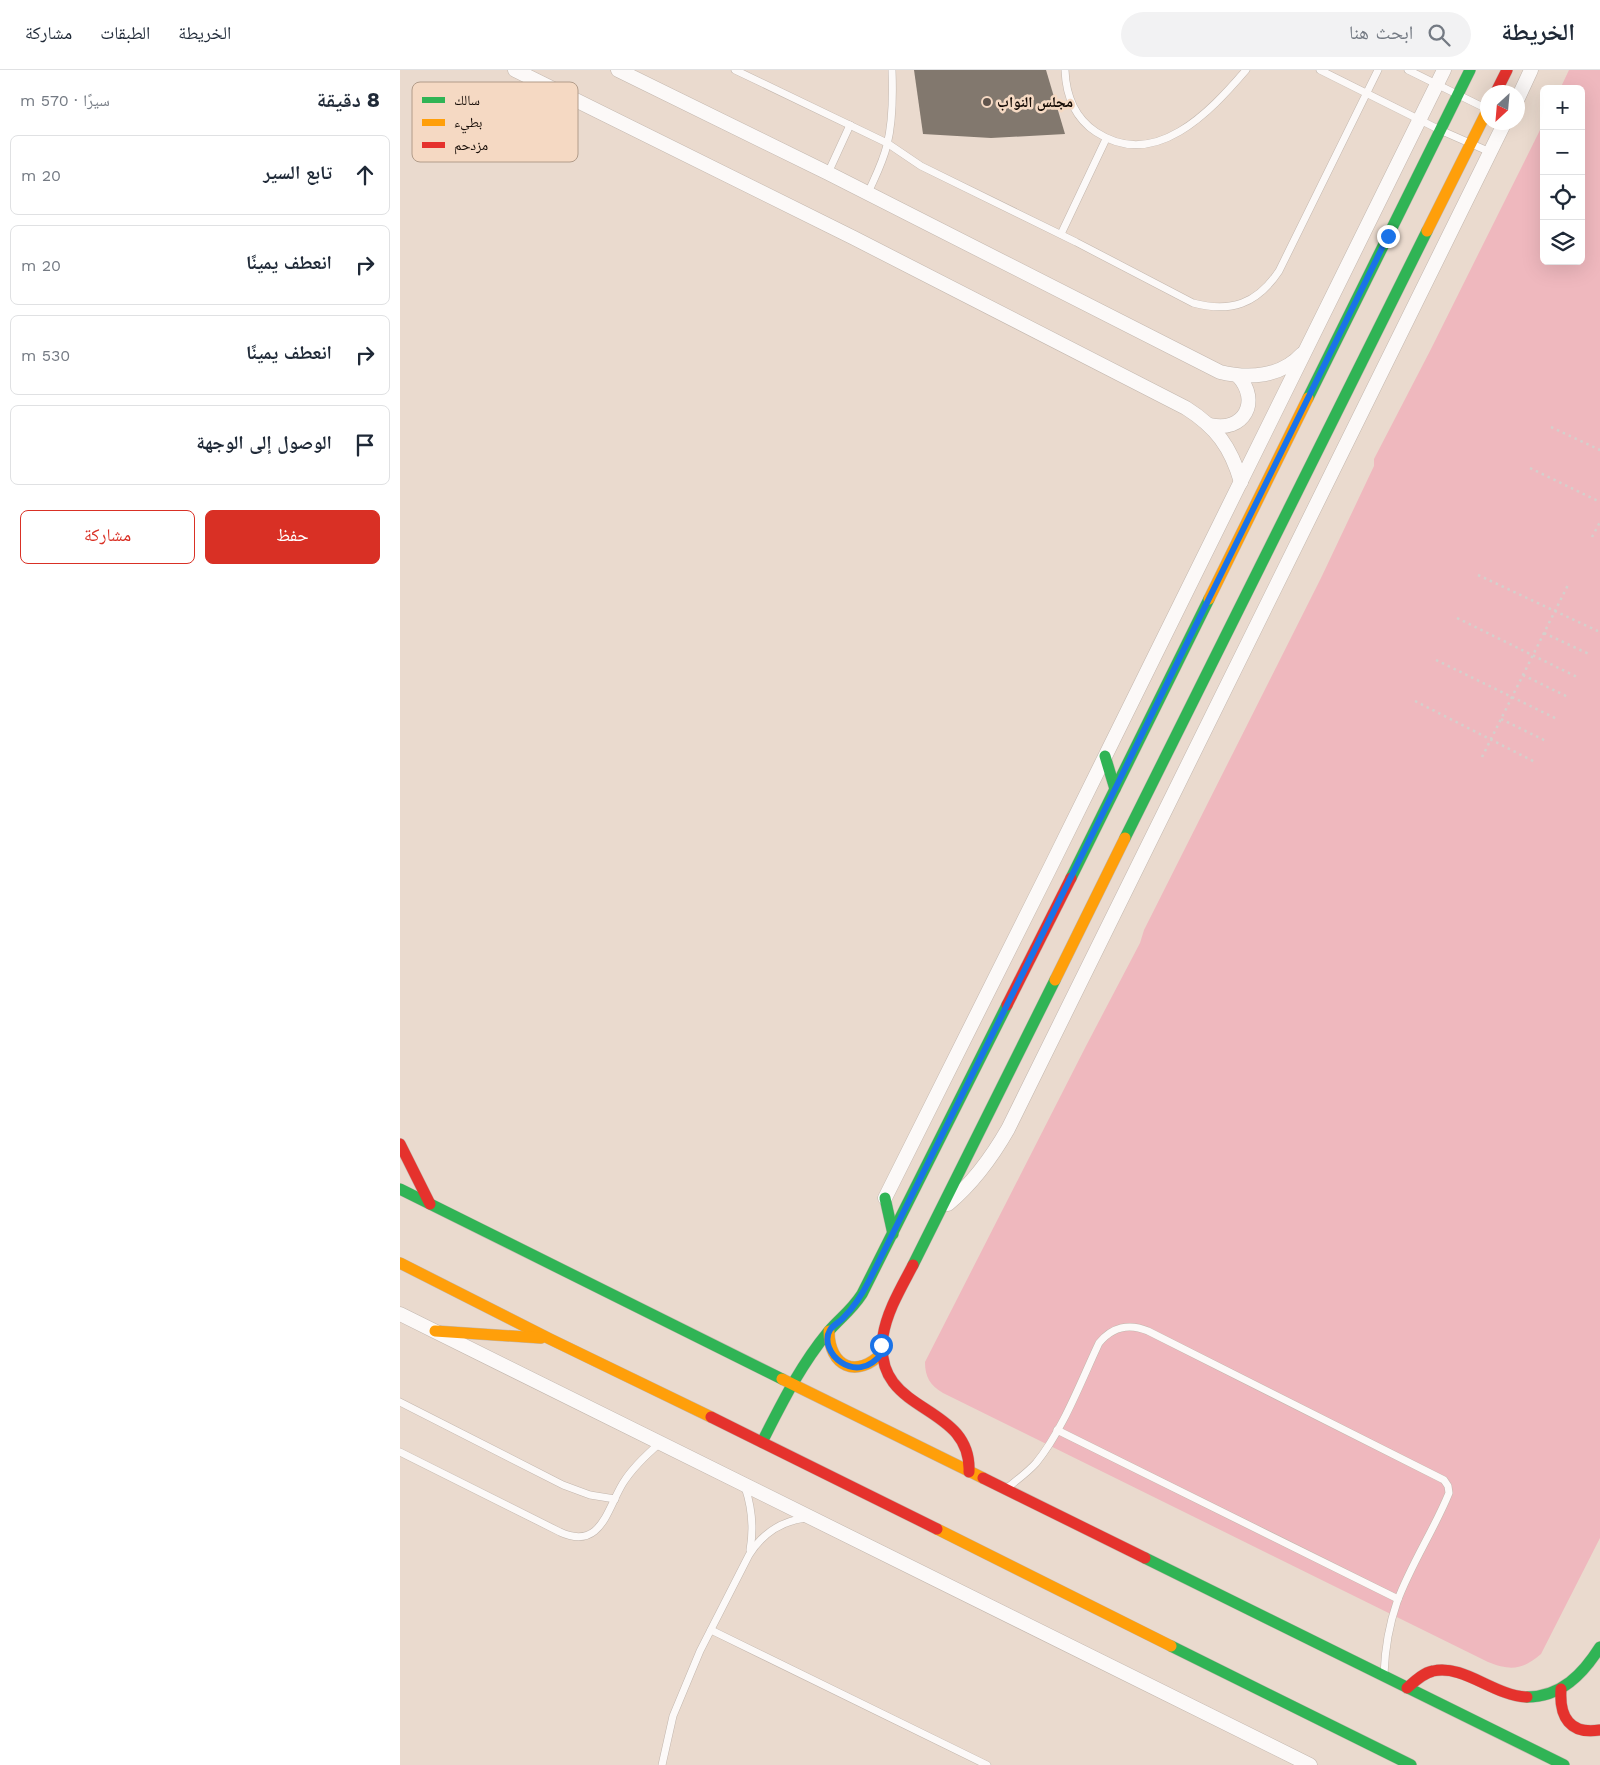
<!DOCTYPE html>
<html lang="ar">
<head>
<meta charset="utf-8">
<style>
  :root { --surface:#fff; --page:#f2f2f3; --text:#1f2937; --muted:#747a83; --line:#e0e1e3; --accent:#d93025 }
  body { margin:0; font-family:"Work Sans","Noto Naskh Arabic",sans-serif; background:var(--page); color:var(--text); direction:rtl }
  .controls { position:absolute; right:15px; top:15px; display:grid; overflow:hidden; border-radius:8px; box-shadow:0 5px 20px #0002 }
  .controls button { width:45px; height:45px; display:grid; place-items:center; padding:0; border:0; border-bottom:1px solid var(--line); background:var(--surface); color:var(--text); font:25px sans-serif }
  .compass { position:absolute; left:1080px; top:15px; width:45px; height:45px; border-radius:50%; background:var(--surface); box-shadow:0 5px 20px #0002; rotate:206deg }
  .stop { position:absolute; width:15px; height:15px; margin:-11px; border:4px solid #1a73e8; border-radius:50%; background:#fff }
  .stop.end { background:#1a73e8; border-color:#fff; box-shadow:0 1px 5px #0008 }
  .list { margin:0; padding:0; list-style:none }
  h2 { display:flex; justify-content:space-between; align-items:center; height:65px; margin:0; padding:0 20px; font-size:21px }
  h2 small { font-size:16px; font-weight:400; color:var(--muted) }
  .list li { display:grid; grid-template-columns:32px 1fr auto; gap:15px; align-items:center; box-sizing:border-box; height:80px; margin:0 10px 10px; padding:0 10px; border:1px solid var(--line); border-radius:8px }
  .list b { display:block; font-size:19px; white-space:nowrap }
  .list em { font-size:16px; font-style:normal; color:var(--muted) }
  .actions { display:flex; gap:10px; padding:15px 20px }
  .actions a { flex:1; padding:11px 0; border:1px solid var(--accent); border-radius:8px; text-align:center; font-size:18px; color:var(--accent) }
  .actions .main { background:var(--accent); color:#fff }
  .icon { flex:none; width:28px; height:28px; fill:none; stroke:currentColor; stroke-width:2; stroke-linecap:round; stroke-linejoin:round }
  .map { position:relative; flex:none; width:1200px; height:1695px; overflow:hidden; direction:ltr }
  header { display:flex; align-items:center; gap:30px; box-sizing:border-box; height:70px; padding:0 25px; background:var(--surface); border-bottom:1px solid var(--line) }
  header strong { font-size:24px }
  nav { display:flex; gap:28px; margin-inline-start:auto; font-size:18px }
  .search { width:350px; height:45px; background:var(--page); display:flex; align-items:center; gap:12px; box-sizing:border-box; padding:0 18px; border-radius:28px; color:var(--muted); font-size:19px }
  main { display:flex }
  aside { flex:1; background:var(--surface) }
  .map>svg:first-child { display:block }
  .green { fill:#efb8be }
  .building { fill:#82786e }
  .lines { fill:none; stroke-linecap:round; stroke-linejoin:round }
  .lane-casing { stroke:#c2b6ad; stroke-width:8 }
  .street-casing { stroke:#c2b6ad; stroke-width:15 }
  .fast-casing { stroke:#c2b6ad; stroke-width:12 }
  .slow-casing { stroke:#c2b6ad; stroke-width:12 }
  .jam-casing { stroke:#c2b6ad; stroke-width:12 }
  .path { stroke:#d4d0cc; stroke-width:2.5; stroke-dasharray:2.5 4; stroke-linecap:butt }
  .lane { stroke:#fcf9f8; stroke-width:7 }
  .street { stroke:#fcf9f8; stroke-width:14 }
  .fast { stroke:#30b455; stroke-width:11 }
  .slow { stroke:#ff9f0a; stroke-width:11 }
  .jam { stroke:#e5322d; stroke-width:11 }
  .route { stroke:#1a73e8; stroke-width:6 }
  .poi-dot { fill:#60544c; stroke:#f5d9c3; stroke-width:2 }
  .labels { text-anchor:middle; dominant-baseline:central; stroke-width:5; stroke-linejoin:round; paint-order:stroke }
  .poi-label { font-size:15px; font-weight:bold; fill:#160c06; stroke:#f5d9c3; text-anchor:start }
  .key { fill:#f5d9c3; stroke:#b29c8a; stroke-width:1 }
  .key-label { font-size:14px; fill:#160c06 }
</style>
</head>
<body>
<header>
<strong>الخريطة</strong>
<div class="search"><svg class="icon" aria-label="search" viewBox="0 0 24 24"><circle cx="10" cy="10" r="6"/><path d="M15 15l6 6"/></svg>ابحث هنا</div>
<nav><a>الخريطة</a><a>الطبقات</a><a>مشاركة</a></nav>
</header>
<main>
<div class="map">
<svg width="1200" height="1695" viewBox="0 0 1200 1695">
  <rect width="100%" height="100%" fill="#eadace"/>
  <path class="green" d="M1169,0H1200V1468L1141,1584C1122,1600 1111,1601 1088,1592L543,1323C530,1315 525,1307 525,1292L686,976L740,873L744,860L921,508L974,396V389L1031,279L1144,52V191H1181V19H1160Z"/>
  <path class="building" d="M514,0H646L665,64L591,68L523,64Z"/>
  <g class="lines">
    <g class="lane-casing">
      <g id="lane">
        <path d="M335,0L487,73L521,96L676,172L793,233C831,243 857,234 879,201L978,0"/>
        <path d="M665,0C666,25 675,48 696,62C755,101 810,42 846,0"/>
        <path d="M920,0L1040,60L1090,82"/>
        <path d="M1008,0L1087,39"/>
        <path d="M428,103L450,55"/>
        <path d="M468,123C475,107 483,92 487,75C493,51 493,25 492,0"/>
        <path d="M661,164L706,69"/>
        <path d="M0,1332L163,1415L190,1425L215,1429"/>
        <path d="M657,1360L998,1529"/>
        <path d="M0,1382L160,1462C201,1481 207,1439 223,1413C233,1397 246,1385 260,1373"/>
        <path d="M345,1417C352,1438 354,1458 350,1480"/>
        <path d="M607,1418C617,1410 628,1402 636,1393C663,1360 681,1311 699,1273C712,1257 729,1253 748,1261L1044,1410L1048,1416L1049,1423C1034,1460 1011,1494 997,1532C989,1555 985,1579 984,1604"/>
        <path d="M311,1560L587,1695"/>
        <path d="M262,1695L273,1646L300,1581L349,1485C362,1464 381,1451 406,1448"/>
      </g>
    </g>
    <g class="street-casing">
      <g id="street">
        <path d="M115,0L454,168L786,338C816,357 831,377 841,412"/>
        <path d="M218,0L428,103L820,302C849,309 881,307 902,284"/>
        <path d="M1118,28L1131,0"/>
        <path d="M810,355C844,363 861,331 838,306"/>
        <path d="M485,1128L649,800L1044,0"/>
        <path d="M548,1134C573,1113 592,1087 608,1059L1105,52"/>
        <path d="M0,1244L910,1695"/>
      </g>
    </g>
    <g class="fast-casing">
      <g id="fast">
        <path d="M908,328L1070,0"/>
        <path d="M705,686L715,719"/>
        <path d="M725,768L1027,161"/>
        <path d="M671,808L809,529"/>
        <path d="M0,1119L382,1309"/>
        <path d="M485,1128L493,1164"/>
        <path d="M513,1195L655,910"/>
        <path d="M362,1372C382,1333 400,1296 428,1262C440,1248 451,1241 462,1224L607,935"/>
        <path d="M745,1488L1164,1695"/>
        <path d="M771,1576L1011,1695"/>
        <path d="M1127,1627C1161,1627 1183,1604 1200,1577"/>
      </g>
    </g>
    <g class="slow-casing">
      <g id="slow">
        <path d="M1027,161L1088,39"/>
        <path d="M809,529L908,328"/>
        <path d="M655,910L725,768"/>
        <path d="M0,1193L150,1269L311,1347"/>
        <path d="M35,1261L141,1268"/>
        <path d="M429,1261C429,1297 457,1309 482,1283"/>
        <path d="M382,1309L583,1408"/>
        <path d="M537,1459L771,1576"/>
      </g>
    </g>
    <g class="jam-casing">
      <g id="jam">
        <path d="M1096,22L1107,0"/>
        <path d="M607,935L671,808"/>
        <path d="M0,1074L30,1134"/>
        <path d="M513,1195C501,1218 487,1241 483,1266C472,1346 572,1331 569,1402"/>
        <path d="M311,1347L537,1459"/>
        <path d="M583,1408L745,1488"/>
        <path d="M1007,1618C1015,1611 1023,1603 1033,1601C1064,1594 1094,1626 1127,1627"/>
        <path d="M1161,1619C1159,1647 1170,1665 1200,1660"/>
      </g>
    </g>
    <g class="path">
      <path d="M1151,357L1200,380"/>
      <path d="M1130,398L1200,432"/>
      <path d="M1192,467L1200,452"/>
      <path d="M1078,505L1200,562"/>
      <path d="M1057,548L1177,607"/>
      <path d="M1144,563L1189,584"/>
      <path d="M1036,590L1157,649"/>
      <path d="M1123,605L1168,627"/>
      <path d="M1015,631L1135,692"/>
      <path d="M1101,649L1146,671"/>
      <path d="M1082,687L1169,513"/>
    </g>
    <use href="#lane" class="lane"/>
    <use href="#street" class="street"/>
    <use href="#fast" class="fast"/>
    <use href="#slow" class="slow"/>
    <use href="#jam" class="jam"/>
  </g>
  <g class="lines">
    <path class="route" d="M481,1275L482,1283C456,1318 417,1281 430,1260C433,1255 440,1252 444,1247C455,1236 463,1223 470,1209L715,719L988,166"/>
  </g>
  <circle class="poi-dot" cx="587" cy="32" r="5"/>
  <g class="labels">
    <g class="poi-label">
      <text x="597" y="32">مجلس النواب</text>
    </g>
  </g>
  <rect x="12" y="12" width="166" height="80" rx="8" class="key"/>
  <rect x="22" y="27" width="23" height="6" fill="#30b455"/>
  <rect x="22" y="49" width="23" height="7" fill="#ff9f0a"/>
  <rect x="22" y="72" width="23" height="6" fill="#e5322d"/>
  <g class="key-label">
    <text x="54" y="35">سالك</text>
    <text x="54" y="57">بطيء</text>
    <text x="54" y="80">مزدحم</text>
  </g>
</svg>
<div class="controls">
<button>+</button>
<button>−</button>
<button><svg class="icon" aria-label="locate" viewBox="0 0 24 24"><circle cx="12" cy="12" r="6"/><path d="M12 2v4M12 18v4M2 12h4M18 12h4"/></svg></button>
<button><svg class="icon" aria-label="layers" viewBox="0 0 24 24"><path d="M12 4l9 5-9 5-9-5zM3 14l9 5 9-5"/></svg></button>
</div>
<svg class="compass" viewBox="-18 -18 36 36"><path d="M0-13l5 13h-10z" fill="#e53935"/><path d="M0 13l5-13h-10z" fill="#747a83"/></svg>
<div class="stop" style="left:481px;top:1275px"></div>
<div class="stop end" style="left:988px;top:166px"></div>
</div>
<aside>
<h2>8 دقيقة<small>سيرًا · 570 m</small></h2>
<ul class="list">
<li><svg class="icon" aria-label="ahead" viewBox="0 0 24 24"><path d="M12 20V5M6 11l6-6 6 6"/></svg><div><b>تابع السير</b></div><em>20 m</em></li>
<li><svg class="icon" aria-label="right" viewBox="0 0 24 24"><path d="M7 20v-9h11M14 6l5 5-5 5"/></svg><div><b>انعطف يمينًا</b></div><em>20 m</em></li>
<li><svg class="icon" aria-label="right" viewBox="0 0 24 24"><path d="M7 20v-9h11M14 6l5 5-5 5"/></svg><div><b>انعطف يمينًا</b></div><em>530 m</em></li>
<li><svg class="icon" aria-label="arrive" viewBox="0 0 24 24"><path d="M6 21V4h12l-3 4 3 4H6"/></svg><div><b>الوصول إلى الوجهة</b></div></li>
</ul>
<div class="actions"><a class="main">حفظ</a><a>مشاركة</a></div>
</aside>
</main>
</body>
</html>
